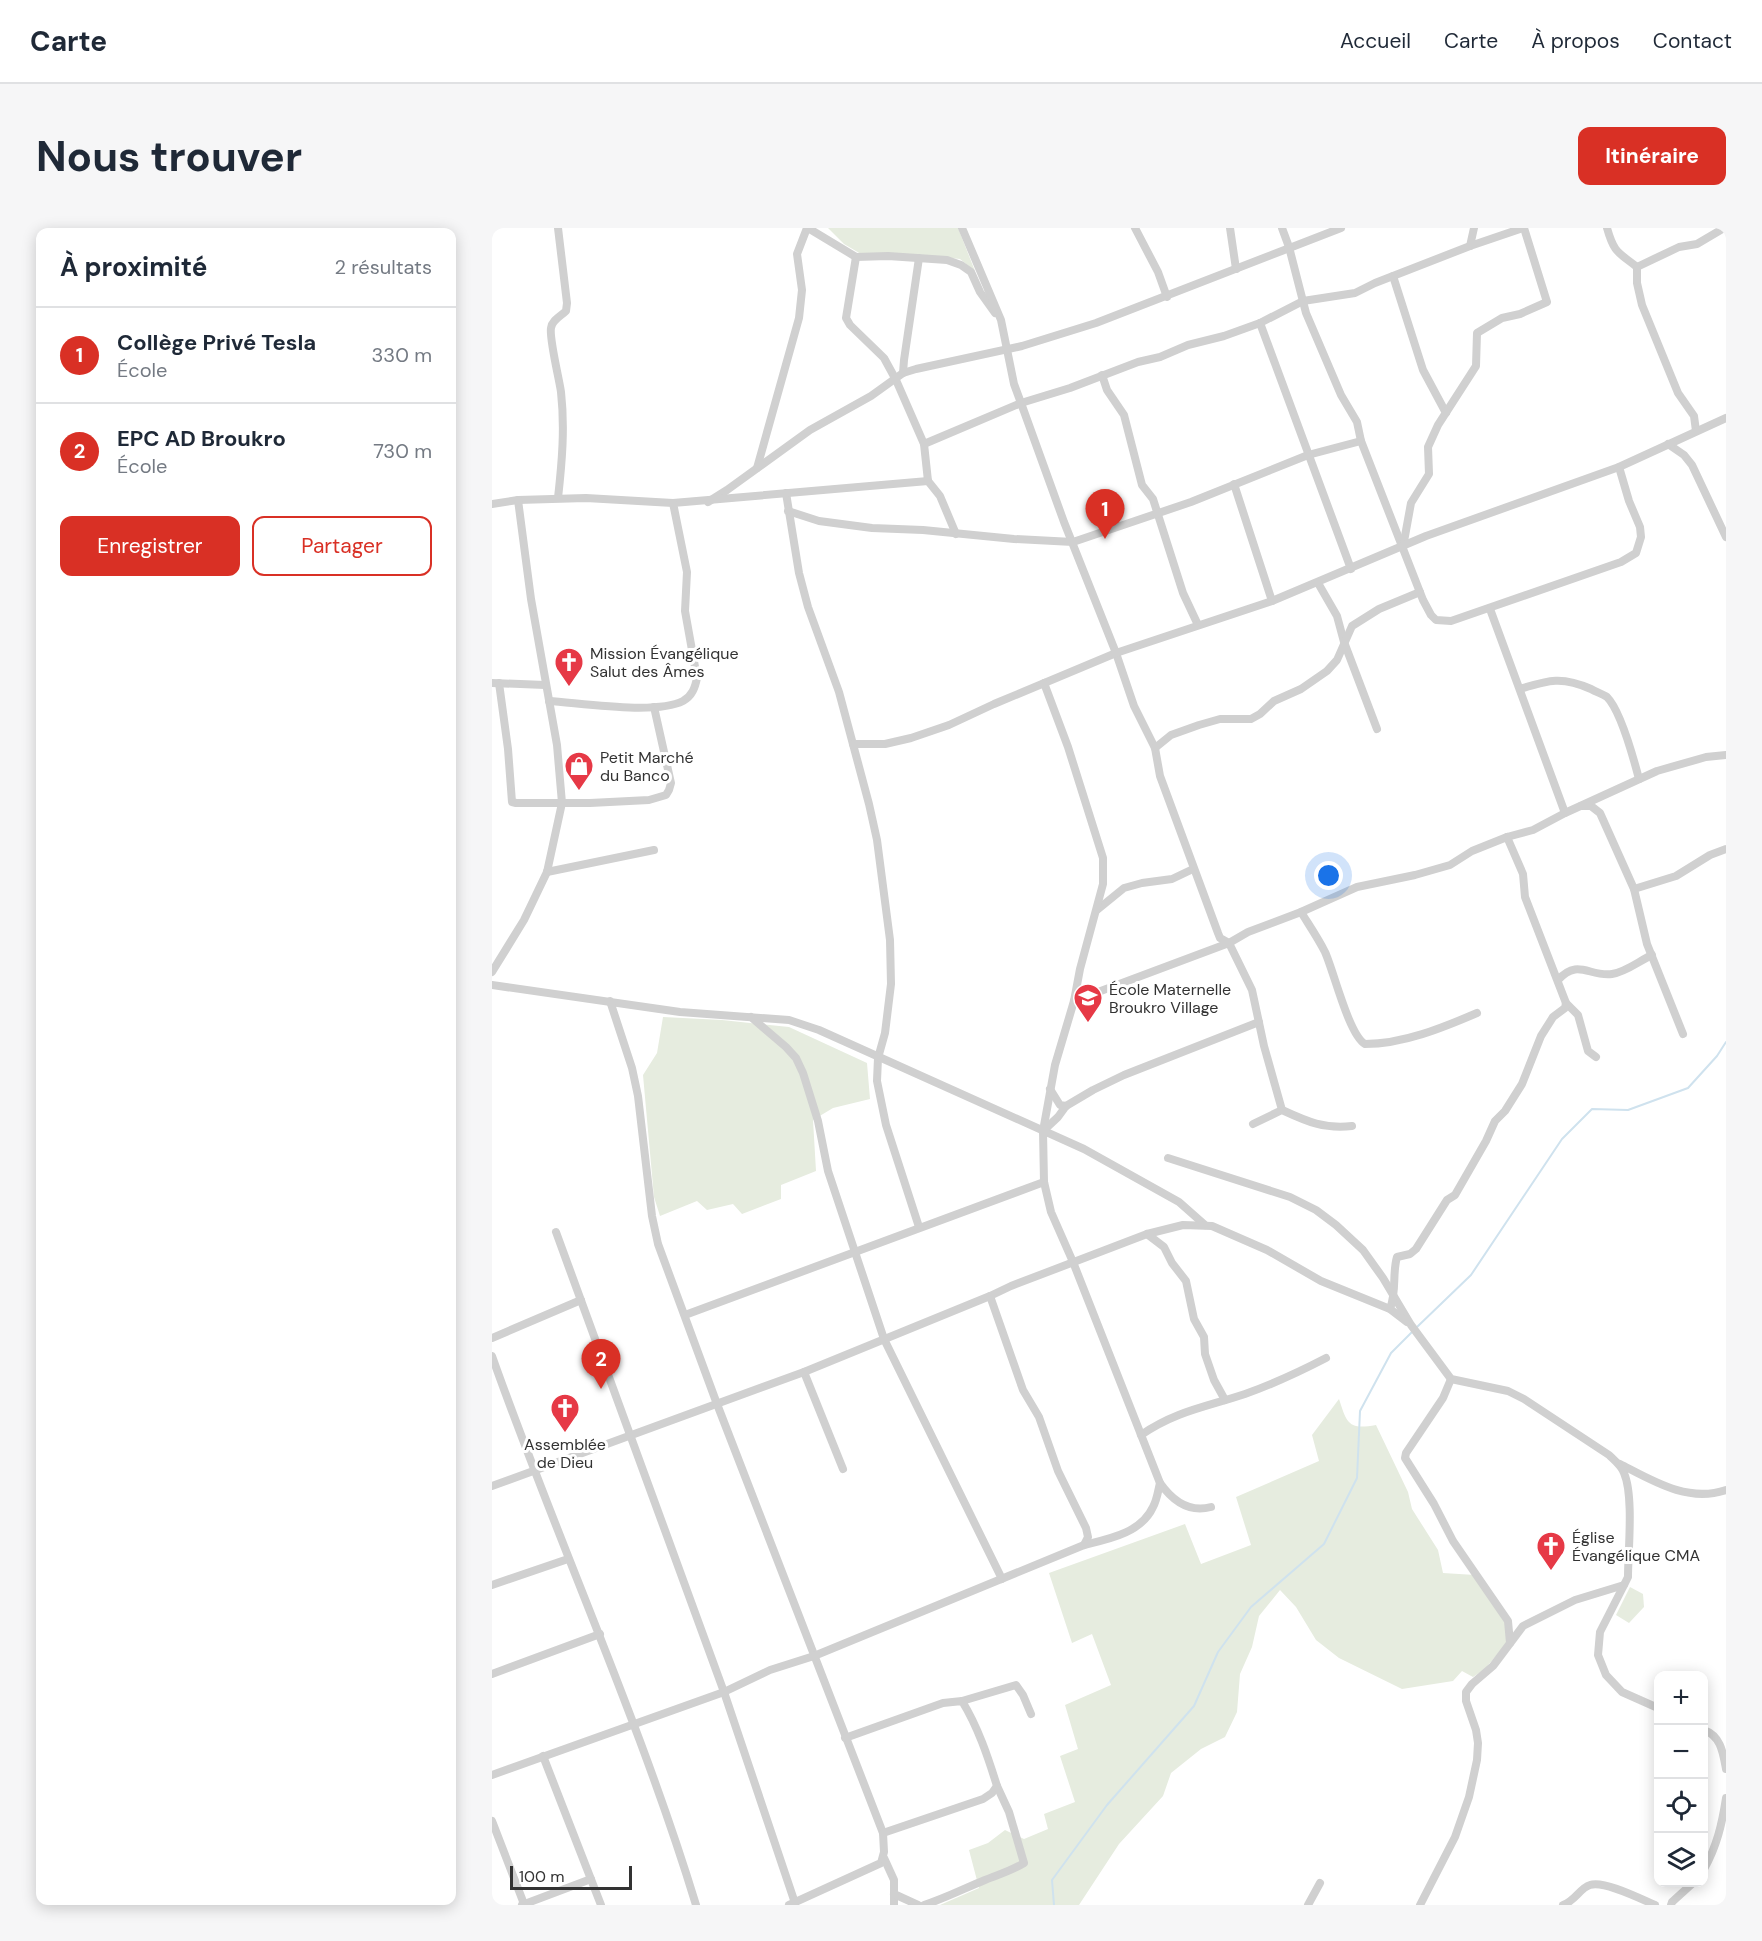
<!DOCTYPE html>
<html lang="fr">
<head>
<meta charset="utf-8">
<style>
  :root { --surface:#fff; --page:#f6f6f7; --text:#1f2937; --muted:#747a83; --line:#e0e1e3; --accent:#d93025 }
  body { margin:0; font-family:"DM Sans",sans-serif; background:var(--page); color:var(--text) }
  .controls { position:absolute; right:18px; bottom:18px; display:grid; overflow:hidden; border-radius:12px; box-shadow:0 3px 15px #0003 }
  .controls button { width:54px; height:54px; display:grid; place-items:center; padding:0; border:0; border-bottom:2px solid var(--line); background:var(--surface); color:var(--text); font:30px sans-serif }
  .scale { position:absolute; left:18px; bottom:15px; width:122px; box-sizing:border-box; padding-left:6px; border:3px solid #333; border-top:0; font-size:16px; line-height:21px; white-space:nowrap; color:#333; -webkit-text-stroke:4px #fff; paint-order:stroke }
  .you { position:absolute; left:837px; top:648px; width:21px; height:21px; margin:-15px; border:4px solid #fff; border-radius:50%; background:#1a73e8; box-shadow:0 0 0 9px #1a73e833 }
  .badge { display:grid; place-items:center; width:39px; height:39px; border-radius:50%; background:var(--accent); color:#fff; font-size:20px; font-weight:700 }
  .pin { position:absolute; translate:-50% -50px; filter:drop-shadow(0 2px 3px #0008) }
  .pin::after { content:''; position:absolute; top:32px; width:21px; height:18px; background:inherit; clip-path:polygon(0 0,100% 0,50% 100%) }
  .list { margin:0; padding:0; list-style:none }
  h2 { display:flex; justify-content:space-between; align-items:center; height:78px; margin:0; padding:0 24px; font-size:26px }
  h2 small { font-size:20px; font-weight:400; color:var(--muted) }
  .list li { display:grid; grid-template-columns:39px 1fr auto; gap:18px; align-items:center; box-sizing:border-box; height:96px; padding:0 24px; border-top:2px solid var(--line) }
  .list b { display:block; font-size:22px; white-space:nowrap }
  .list p { margin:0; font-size:20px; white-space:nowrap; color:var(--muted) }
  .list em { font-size:20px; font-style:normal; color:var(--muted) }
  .actions { display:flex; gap:12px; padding:18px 24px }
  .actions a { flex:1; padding:14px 0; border:2px solid var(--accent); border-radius:12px; text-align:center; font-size:21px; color:var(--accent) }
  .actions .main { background:var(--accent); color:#fff }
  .icon { flex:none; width:33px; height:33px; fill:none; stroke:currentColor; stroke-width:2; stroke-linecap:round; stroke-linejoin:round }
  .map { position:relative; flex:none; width:1234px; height:1677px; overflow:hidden; border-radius:12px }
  header { display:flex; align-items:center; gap:36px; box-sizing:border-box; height:84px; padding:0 30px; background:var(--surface); border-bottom:2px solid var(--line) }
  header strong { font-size:28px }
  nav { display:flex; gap:33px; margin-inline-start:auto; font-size:21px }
  .intro { display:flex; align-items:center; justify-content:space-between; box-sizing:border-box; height:144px; padding:0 36px }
  h1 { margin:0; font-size:42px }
  .button { padding:15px 27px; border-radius:12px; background:var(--accent); color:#fff; font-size:21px; font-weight:700 }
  main { display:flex; gap:36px; padding:0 36px }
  aside { flex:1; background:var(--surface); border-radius:12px; box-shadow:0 3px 15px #0003 }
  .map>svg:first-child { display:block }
  .green { fill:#e6ecdf }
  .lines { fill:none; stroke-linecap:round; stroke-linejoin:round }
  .stream { stroke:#cfe2ee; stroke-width:2 }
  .minor { stroke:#d0d0d0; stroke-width:8 }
  .labels { text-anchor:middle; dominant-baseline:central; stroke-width:6; stroke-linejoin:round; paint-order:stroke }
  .poi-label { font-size:16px; fill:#333; stroke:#fff; text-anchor:start }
</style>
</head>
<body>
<header>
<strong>Carte</strong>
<nav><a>Accueil</a><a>Carte</a><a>À propos</a><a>Contact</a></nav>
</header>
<div class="intro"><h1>Nous trouver</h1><a class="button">Itinéraire</a></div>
<main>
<aside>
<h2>À proximité<small>2 résultats</small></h2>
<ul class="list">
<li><span class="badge">1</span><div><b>Collège Privé Tesla</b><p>École</p></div><em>330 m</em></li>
<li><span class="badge">2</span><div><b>EPC AD Broukro</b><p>École</p></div><em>730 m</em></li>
</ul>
<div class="actions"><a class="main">Enregistrer</a><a>Partager</a></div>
</aside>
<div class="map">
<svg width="1234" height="1677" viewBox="0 0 1234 1677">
  <rect width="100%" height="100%" fill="#fff"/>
  <g class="green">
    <path d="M336,0H466L483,43L468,31L422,26H369L352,16Z"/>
    <path d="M171,789L230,792L297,799L375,835L378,871L341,880L321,892L324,943L289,957V971L250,986L241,976L215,982L205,973L168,988L162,969L151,847L165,825Z"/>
    <path d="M847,1171C855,1196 857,1202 884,1197L916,1264L920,1281L946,1322L951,1345L983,1347L1017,1395L1018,1411L993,1441L981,1449L970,1443L961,1453L910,1461L847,1430L824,1412L804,1379L788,1362L767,1388L760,1419L748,1446L745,1484L733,1509L709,1521L679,1545L671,1568L627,1616L587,1677H448L487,1660L477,1622L496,1615L513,1602L532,1611L556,1601L552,1586L583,1574L568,1528L586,1521L573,1477L619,1457L600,1406L580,1415L557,1345L693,1296L709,1336L759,1317L744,1269L827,1233L820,1207Z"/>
    <path d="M1138,1359L1151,1366L1152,1379L1137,1395L1124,1387Z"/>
  </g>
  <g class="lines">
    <g class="stream">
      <path d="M925,1099L979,1047L1070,911L1100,881L1136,882L1196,860L1225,828L1234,814"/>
      <path d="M562,1677L560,1652L615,1577L702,1478L726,1424L759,1379L832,1316L865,1250L868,1183L899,1125L921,1103"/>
    </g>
    <g class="minor">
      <path d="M66,0L75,75L74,83C69,88 60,92 59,100C57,110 67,150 69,164C73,200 70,234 66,270"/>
      <path d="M316,0L364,29L396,28L455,32L469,37L479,44L488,64L503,85"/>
      <path d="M470,0L509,92L522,156L529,175L572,294L624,425L642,478L663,520L668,548L726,705L728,710L737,715L760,762L772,818L790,882"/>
      <path d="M643,0L666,44L675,69"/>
      <path d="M738,0L744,41"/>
      <path d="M790,0L797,19L814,85L849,167L865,194L869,213L931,372L939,387L944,392L959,393L1129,334L1144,325L1149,309L1148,299L1137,273L1127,239"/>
      <path d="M1115,0C1122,25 1126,24 1145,39V55L1150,77L1186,165L1202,188L1204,203"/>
      <path d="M978,18L982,0"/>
      <path d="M364,29L354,90L358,97L392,130L404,152L432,216L436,253L448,268L464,306"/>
      <path d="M1145,39L1187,19L1205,16L1232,0"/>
      <path d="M901,48L931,142L954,185"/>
      <path d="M768,95L859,341"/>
      <path d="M411,145L412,132L427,30"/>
      <path d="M610,147L615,162L632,187L650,257L661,271L691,365L706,397"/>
      <path d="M432,216L529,175L578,160L646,134L668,129L696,117L732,108L768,95L811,73L863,65L883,55L978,18L1031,0"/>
      <path d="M1176,216L1192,227L1200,237L1234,309"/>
      <path d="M265,240L307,90L310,62L305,26L315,0"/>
      <path d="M742,256L780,373"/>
      <path d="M294,265L307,345L316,379L347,464L377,576L385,612L398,712L399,756L393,805L386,830L385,853L394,897L427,999"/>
      <path d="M216,274L235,262L318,202L379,168L411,145L424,141L530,118L604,95L849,0"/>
      <path d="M0,276L26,272L94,270L181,275L436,253"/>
      <path d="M296,283L327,293L380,300L431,302L522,311L581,314L699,274L816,227L869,213"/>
      <path d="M911,319L919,275L937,246L936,219L946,197L984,138L985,105L1010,90L1028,86L1055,74L1032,0"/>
      <path d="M826,355L845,388L852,414L885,501"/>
      <path d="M998,381L1073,585"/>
      <path d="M0,455L53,457"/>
      <path d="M7,455L16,521L20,574L24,575H98L157,572L174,567L177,562L179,555L162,479"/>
      <path d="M1028,461C1057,452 1070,448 1099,461C1104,464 1111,466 1115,469C1129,483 1142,532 1147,551"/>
      <path d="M57,473C89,475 164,487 191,473C200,468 203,460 205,450L193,383L195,344L181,275"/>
      <path d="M361,516H393L419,510L457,497L502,476L624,425L780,373L934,308L1127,239L1234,190"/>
      <path d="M663,520L679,507L707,497L728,491H759L768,486L782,473L809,461L835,443L845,432L860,398L887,381L928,364"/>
      <path d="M1089,578H1099L1108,585L1142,661L1155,716L1191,806"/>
      <path d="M55,644L162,622"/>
      <path d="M1142,661L1184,648L1218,627L1234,621"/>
      <path d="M605,682L632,660L650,655L680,651L701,641"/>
      <path d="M809,684C817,697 826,710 833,724C842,744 857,807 873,816C911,816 950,800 985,785"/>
      <path d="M0,744L32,692L55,644L70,575L65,517L39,371L26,272"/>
      <path d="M1066,752C1086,730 1097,749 1120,746C1134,744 1147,733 1160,727"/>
      <path d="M0,757L188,784L297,792L327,802L592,921L687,974L713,997"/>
      <path d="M118,773L140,840L146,868L160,988L166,1016L225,1176L391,1605L392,1624L389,1635L297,1677"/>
      <path d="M582,773L737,715L756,704L809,684L865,659L923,647L958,637L980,623L1015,609L1041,602L1073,585L1165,543L1214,529L1234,527"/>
      <path d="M1074,775L1086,787L1096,823L1104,829"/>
      <path d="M259,789L294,819L304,830L311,845L326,893L336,943L392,1111L510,1351"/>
      <path d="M558,861L568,877L574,878"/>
      <path d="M761,896L790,882C816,894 832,901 860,898"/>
      <path d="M551,903L566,889L574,878L601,862L632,847L767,794"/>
      <path d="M676,930L798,969L824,982L844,997L871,1022L891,1050L919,1097L959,1151L1016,1163L1032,1171L1117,1227C1123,1233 1129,1237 1132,1245C1142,1268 1136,1323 1136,1349L1132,1357L1083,1372L1031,1398L1001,1438L980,1456L974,1464V1473L984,1502L986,1515L985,1532L977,1569L963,1609L928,1677"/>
      <path d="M64,1004L232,1464L303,1675"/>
      <path d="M655,1006L672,1019L680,1035L694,1053L702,1091L712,1109L713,1126L722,1152L733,1172"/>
      <path d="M498,1068L531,1162L547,1189L566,1243L594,1300L596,1309L592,1317"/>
      <path d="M898,1081C905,1062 900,1046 905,1029L918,1026L924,1021L955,972L963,967L994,913L1003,893L1013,883L1030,856L1049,808L1061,789L1073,780L1074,775L1033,669L1031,646L1015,609"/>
      <path d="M193,1087L552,954"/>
      <path d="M0,1110L89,1072"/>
      <path d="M0,1128C65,1312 147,1490 204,1677"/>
      <path d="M312,1144L351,1241"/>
      <path d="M959,1151L951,1170L914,1225L913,1230L942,1276L961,1313L1016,1393L1018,1415"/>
      <path d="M649,1207C684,1183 714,1179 753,1166C781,1156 807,1144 834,1130"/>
      <path d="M1128,1236C1161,1253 1196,1275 1234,1262"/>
      <path d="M668,1255C680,1272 697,1285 719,1279"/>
      <path d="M0,1258L312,1144L498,1068L519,1058L655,1006L691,997L720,998L775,1022L829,1053L898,1081L915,1094"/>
      <path d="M0,1357L76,1331"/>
      <path d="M1132,1357L1108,1404L1106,1427L1114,1447L1130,1464L1166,1480"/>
      <path d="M0,1446L108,1406"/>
      <path d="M470,1473L524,1457L531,1467L539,1486"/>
      <path d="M1212,1502C1229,1508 1231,1525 1234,1541"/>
      <path d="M353,1510L451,1475L470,1473C486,1499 496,1529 505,1558L500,1565L491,1571L391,1605"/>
      <path d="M51,1528L109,1677"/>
      <path d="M0,1547L232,1464L278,1442L322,1428L592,1317C617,1311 649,1305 661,1279C665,1272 666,1263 668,1255L581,1034L559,984L552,954L551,903L563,837L582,773L588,741L611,656V630L576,519L552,455"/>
      <path d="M0,1593L32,1676"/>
      <path d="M392,1630L402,1652V1677"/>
      <path d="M1212,1641C1225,1618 1230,1596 1234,1570"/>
      <path d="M402,1666L426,1677"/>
      <path d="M30,1677L99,1651"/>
      <path d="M432,1677C454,1670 473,1660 493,1652C508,1646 519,1643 532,1635L517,1584L505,1558"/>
      <path d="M816,1677L828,1655"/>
      <path d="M1071,1677C1083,1673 1088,1660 1098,1657C1112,1652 1149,1671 1163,1677"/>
      <path d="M1179,1677L1180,1674L1202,1654"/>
    </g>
  </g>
  <defs>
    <g id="church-pin" transform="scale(1.5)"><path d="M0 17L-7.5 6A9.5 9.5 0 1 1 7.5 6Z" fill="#e63946" stroke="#fff"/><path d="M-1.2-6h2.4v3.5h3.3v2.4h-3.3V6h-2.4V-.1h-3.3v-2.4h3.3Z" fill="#fff"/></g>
    <g id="shop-pin" transform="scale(1.5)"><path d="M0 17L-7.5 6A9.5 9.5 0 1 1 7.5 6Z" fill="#e63946" stroke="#fff"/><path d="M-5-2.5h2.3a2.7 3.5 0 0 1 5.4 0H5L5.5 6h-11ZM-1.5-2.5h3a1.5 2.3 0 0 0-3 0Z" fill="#fff"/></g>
    <g id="school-pin" transform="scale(1.5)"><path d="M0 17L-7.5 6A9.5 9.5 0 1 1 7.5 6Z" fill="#e63946" stroke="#fff"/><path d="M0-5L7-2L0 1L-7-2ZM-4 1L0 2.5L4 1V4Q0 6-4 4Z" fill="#fff"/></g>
  </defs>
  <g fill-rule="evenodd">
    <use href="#church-pin" x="77" y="434"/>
    <use href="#shop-pin" x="87" y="538"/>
    <use href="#school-pin" x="596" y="770"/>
    <use href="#church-pin" x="73" y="1180"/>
    <use href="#church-pin" x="1059" y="1318"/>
  </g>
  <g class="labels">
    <g class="poi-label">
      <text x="98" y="425">Mission Évangélique<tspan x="98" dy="18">Salut des Âmes</tspan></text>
      <text x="108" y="529">Petit Marché<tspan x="108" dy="18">du Banco</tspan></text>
      <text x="617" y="761">École Maternelle<tspan x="617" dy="18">Broukro Village</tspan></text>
      <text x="73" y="1216" text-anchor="middle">Assemblée<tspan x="73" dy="18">de Dieu</tspan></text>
      <text x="1080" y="1309">Église<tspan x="1080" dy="18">Évangélique CMA</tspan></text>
    </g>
  </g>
</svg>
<div class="controls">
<button>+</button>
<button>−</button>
<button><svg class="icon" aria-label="locate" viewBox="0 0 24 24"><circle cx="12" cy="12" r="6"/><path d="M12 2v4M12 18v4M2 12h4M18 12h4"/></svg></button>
<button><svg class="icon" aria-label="layers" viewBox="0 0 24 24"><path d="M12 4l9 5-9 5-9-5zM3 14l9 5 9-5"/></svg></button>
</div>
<div class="scale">100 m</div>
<div class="you"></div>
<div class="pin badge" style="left:613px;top:311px">1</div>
<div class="pin badge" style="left:109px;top:1161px">2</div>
</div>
</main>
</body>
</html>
